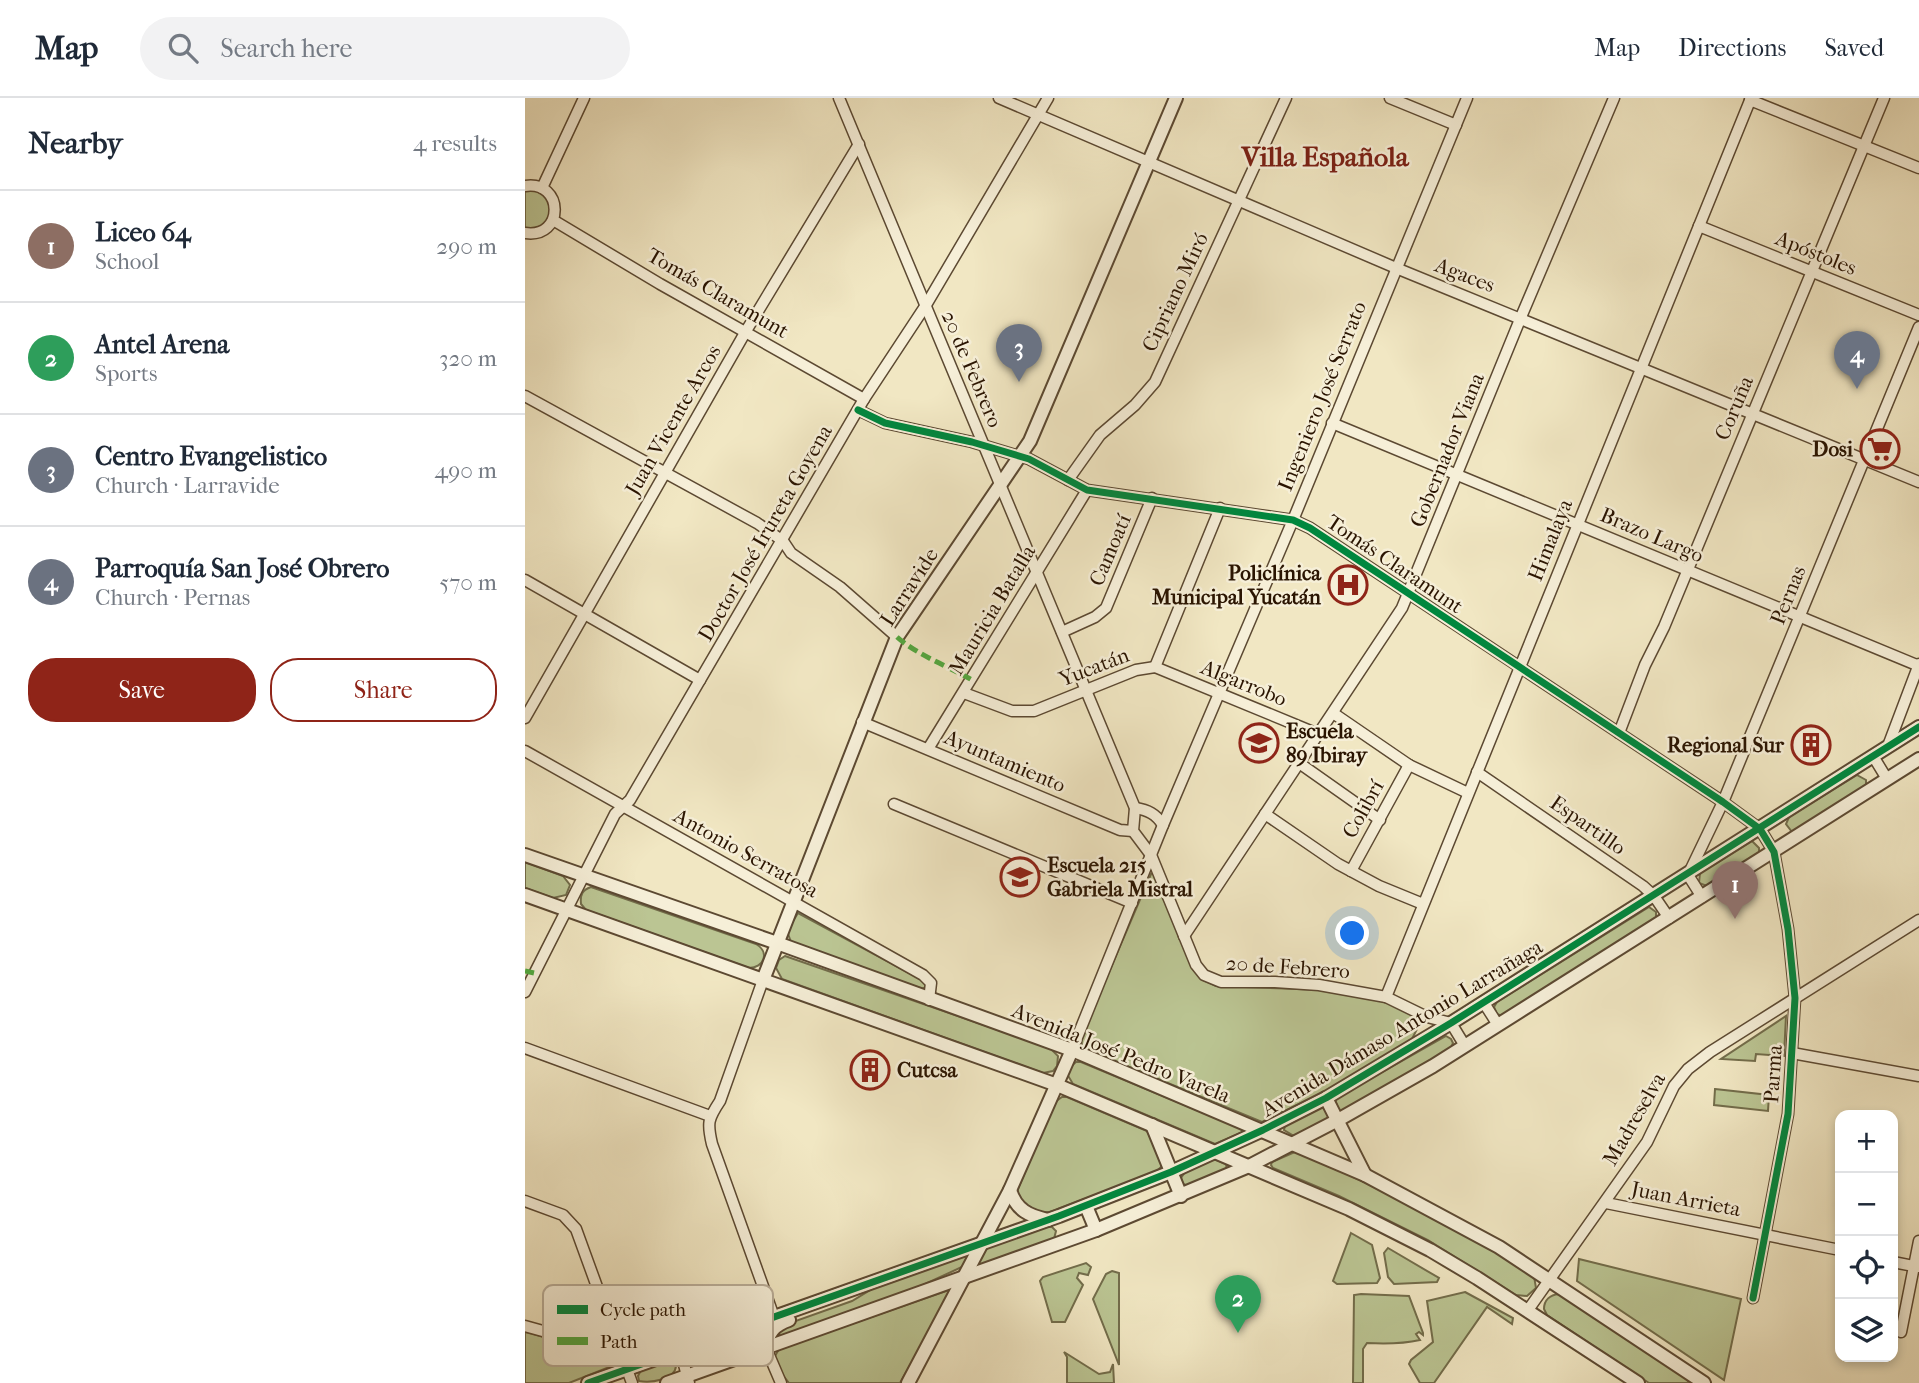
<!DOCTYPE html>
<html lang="en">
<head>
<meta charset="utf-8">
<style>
  :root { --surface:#fff; --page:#f2f2f3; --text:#1f2937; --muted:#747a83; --line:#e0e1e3; --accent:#8f2418 }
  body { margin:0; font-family:"IM FELL French Canon",serif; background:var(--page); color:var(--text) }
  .controls { position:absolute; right:21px; bottom:21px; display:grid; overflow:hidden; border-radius:14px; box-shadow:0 4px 10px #0003 }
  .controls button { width:63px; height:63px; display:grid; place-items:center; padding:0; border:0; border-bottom:2px solid var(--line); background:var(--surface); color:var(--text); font:35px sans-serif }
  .you { position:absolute; left:828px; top:836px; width:24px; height:24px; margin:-18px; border:5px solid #fff; border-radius:50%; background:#1a73e8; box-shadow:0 0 0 10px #1a73e833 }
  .badge { display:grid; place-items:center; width:46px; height:46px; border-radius:50%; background:var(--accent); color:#fff; font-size:23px; font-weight:700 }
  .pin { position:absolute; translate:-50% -58px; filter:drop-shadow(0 2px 4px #0008) }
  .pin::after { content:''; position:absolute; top:37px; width:24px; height:21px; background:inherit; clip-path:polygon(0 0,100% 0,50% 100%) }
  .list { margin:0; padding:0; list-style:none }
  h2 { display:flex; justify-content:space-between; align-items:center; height:91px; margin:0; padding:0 28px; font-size:30px }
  h2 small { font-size:23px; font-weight:400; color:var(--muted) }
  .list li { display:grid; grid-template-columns:46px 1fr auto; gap:21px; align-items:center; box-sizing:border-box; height:112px; padding:0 28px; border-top:2px solid var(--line) }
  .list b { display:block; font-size:26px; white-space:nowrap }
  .list p { margin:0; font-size:23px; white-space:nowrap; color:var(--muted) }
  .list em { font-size:23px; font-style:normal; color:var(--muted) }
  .actions { display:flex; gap:14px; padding:21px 28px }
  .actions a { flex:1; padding:16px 0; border:2px solid var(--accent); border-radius:28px; text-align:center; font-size:24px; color:var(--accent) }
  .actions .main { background:var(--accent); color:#fff }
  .icon { flex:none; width:38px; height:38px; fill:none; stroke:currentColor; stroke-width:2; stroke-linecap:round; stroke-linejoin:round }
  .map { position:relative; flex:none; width:1394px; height:1285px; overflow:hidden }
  header { display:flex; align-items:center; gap:42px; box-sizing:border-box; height:98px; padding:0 35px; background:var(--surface); border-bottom:2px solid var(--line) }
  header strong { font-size:33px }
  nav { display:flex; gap:38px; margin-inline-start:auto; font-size:24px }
  .search { width:490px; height:63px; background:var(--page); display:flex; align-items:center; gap:18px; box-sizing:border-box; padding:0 24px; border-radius:38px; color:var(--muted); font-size:26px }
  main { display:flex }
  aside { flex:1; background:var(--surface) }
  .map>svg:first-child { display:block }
  .green { fill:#bbc593; stroke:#726c4a; stroke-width:2 }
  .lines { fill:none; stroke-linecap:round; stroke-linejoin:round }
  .minor-casing { stroke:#5c4932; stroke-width:13 }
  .tertiary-casing { stroke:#5c4932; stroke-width:16 }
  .minor { stroke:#f6efd8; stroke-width:10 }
  .tertiary { stroke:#f6efd8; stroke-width:12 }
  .quiet { stroke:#53a840; stroke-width:5; stroke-dasharray:10 5; stroke-linecap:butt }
  .cycleway-casing { stroke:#f6efd8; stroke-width:11 }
  .cycleway { stroke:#00873e; stroke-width:7 }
  .labels { text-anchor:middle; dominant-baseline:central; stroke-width:5; stroke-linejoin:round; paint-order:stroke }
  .street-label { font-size:21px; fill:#2a1401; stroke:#f6efd8 }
  .poi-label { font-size:21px; font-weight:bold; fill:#2a1401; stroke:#f6efd8; text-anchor:end }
  .district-label { font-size:28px; font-weight:bold; fill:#7a1f14; stroke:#f6efd8 }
  .key { fill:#f6efd8; stroke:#b9ad98; stroke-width:2 }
  .key-label { font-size:19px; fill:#2a1401 }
</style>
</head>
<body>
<header>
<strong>Map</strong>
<div class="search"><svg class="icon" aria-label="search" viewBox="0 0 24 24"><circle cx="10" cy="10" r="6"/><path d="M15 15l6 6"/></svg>Search here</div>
<nav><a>Map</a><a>Directions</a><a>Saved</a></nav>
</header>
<main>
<aside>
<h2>Nearby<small>4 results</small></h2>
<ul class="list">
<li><span class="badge" style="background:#8d6e63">1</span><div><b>Liceo 64</b><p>School</p></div><em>290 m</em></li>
<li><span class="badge" style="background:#2e9e5b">2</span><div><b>Antel Arena</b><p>Sports</p></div><em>320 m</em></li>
<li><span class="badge" style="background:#6b7280">3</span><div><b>Centro Evangelistico</b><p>Church · Larravide</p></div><em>490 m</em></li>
<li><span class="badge" style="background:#6b7280">4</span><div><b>Parroquía San José Obrero</b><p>Church · Pernas</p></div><em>570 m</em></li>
</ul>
<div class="actions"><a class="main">Save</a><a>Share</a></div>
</aside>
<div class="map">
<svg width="1394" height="1285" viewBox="0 0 1394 1285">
  <rect width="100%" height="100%" fill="#f1e7c3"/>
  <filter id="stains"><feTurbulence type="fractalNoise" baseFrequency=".00286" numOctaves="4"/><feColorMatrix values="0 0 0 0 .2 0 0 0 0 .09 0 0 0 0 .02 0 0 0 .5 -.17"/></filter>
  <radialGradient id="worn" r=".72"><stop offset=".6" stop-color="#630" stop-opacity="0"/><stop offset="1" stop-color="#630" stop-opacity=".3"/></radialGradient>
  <g class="green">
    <path d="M0,91L17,93L26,104L24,122L13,131L0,132Z"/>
    <path d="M1332,677L1341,682V688L1267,734L1261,726L1264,719Z"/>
    <path d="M1227,743L1234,750V757L1182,788L1174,785L1175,775Z"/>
    <path d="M0,764L38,778L45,787L41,797L28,800L0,790Z"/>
    <path d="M626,776H629L673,876L678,882L691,888L800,892L860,903L894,918L893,929L887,941L808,990L737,1024L563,952L557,947L556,939Z"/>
    <path d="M66,789L231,846C245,854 239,870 224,870L61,812L56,806C55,797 57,792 66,789Z"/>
    <path d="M1124,809L1131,814V821L977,918L972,916L969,909L972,904Z"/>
    <path d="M273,815L399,883L401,889L397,891L266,844L262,833Z"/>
    <path d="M260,858L525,950L533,958L532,968L528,973L518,975L257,881L251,870L254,862Z"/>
    <path d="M1261,918L1259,958L1231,956L1230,963L1196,961Z"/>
    <path d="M921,938L926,941L928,945L925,952L817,1015L814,1014L810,1001Z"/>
    <path d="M551,964H556L715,1030L718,1034L690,1046L548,986L542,976L544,970Z"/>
    <path d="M1190,991L1244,997L1243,1013L1189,1007Z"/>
    <path d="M537,999H542L622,1033L637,1062V1068L631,1074L525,1114L510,1115L494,1101L492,1093L530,1004Z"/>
    <path d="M796,1009L801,1011L804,1020L769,1038L759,1032L760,1027Z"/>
    <path d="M772,1053C855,1090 932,1129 1009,1178L1011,1190L1002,1198L991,1197L903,1142L814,1098L748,1070L746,1067L747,1064Z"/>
    <path d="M689,1061L701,1066L702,1072L663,1088L658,1086L656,1080L660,1074Z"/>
    <path d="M522,1128H526L531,1133L529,1141L452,1168L462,1149Z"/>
    <path d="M826,1135L847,1147L855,1180L852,1185L812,1186L808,1183Z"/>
    <path d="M863,1150L914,1180L912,1184L869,1186L863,1179L859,1155Z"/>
    <path d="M442,1157L439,1168L385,1193L254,1239V1234L262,1226L327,1203L352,1188Z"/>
    <path d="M1054,1161L1216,1201L1199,1282L1052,1183Z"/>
    <path d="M561,1165L566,1169L563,1177L554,1175L552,1180L558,1187L540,1224H527L515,1183L518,1179Z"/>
    <path d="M587,1173L594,1175V1267L568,1201L581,1176Z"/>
    <path d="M424,1192H426V1195L375,1285H264L257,1276L250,1258L254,1251Z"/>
    <path d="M940,1194L988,1220L987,1226L962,1209L909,1285H895L884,1266L886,1262L908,1244L902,1203Z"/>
    <path d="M836,1196L884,1198L898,1235V1237L894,1234L891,1236L895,1242C877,1246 860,1246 842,1245L838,1251V1285H828L829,1197Z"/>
    <path d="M1034,1196L1160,1280L1165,1285H1124L1022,1217L1019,1211C1019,1202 1025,1197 1034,1196Z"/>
    <path d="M0,1234L85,1257L88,1264L87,1268L44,1285H0Z"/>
    <path d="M539,1254L574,1276L585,1274L588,1266L589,1285H542V1259Z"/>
    <path d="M143,1262L151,1268C150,1282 126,1285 114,1283L113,1278L116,1272Z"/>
  </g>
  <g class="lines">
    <g class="minor-casing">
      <g id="minor">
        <path d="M314,0L610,710L608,733L626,757L671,867L679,877L696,884H750L794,887L861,899L902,919L926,925L940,948"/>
        <path d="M474,0L871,170L1394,384"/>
        <path d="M865,0L931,27"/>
        <path d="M1225,2L1394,70"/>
        <path d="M0,88C39,82 40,141 0,135"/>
        <path d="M17,90L59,0"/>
        <path d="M28,122L135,186L339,301"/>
        <path d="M1174,128L1394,217"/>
        <path d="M0,298L232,425L258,443L266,455L315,489L372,539"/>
        <path d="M333,312L360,325L447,344L504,361L562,392L768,422L785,430L1198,704L1235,731L1249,754L1263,831L1270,900L1263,1016L1228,1200"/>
        <path d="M807,325L1394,568"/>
        <path d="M543,382L575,337L610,307L630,284L761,0"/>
        <path d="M0,482L175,582"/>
        <path d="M537,534L570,519L581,510L627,400"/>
        <path d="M630,569L793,636"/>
        <path d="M630,569L695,410"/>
        <path d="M439,595L487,613H509L611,572L630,569"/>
        <path d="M808,615L884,667L943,695"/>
        <path d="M0,620L221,233L334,46"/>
        <path d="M337,624L595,732L608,733"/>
        <path d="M1094,635L1120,567L1139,529L1359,0"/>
        <path d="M1363,648L1394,566"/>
        <path d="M403,651L562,392"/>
        <path d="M0,653L398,877L406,885L404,902"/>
        <path d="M1348,658L1362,681"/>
        <path d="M774,665L855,722"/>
        <path d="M952,674L1118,788L1129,798L1144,820"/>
        <path d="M369,706L607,805"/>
        <path d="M610,710C623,712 631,716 638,727"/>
        <path d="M740,716L813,766L854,788L898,806"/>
        <path d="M826,773L884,667"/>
        <path d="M1177,799L1163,777L1198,704L1394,229"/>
        <path d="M659,838L877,510L996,219L1089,0"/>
        <path d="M238,882L195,1003C183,1021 182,1025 187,1046L249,1219"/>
        <path d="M0,894L90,716L105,702L339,301L401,207L523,0"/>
        <path d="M861,899L1226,0"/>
        <path d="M959,905L973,927"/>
        <path d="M0,950L185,1018"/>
        <path d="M547,952L638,727L768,422L942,0"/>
        <path d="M1267,955L1394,978"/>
        <path d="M0,1103L38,1117L51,1131L107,1285"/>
        <path d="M1081,1105L1315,1152"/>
        <path d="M1368,1164L1394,1169"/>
        <path d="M1003,1212L1122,1044L1149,988L1163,971L1185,954L1394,822"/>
        <path d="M0,1228L97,1255"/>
        <path d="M221,1229C230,1234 236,1242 233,1253"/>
        <path d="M1376,1234L1394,1143"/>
        <path d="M241,1250L256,1285"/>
        <path d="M155,1252L164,1285"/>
      </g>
    </g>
    <g class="tertiary-casing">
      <g id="tertiary">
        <path d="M0,757L252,845L547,952L840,1077L974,1149L1179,1285"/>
        <path d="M0,797L532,987L824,1111L905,1152L952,1180L1113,1285"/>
        <path d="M238,882L372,539L505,343L651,0"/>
        <path d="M801,1000L840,1077"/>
        <path d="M627,1027L656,1098"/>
        <path d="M485,1092C491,1112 504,1118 523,1122"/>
        <path d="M561,1108L571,1132"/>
        <path d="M241,1250C243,1235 249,1227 264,1222"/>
        <path d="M63,1285L534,1118L646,1074L738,1032L801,1000L926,925L1394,629"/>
        <path d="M142,1285L571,1132L724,1068L813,1022L908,968L1394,661"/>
        <path d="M383,1285L485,1092L547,952"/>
      </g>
    </g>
    <use href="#minor" class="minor"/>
    <use href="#tertiary" class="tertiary"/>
    <g class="quiet">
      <path d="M372,539C392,557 423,568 447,582"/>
      <path d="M0,873L9,875"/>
    </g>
    <g class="cycleway-casing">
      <g id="cycleway">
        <path d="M333,312L360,325L447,344L504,361L562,392L768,422L785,430L1198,704L1235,731L1249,754L1263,831L1270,900L1263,1016L1228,1200"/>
        <path d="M63,1285L534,1118L646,1074L738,1032L801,1000L926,925L1394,629"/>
      </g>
    </g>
    <use href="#cycleway" class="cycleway"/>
  </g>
  <defs>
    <g id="supermarket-ring" transform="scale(2.0125)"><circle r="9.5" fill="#f6efd8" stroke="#8f2418" stroke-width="1.5"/><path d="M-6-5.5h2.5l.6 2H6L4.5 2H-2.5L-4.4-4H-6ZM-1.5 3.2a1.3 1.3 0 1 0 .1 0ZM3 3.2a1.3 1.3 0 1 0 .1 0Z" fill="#8f2418"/></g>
    <g id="hospital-ring" transform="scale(2.0125)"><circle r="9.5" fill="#f6efd8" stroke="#8f2418" stroke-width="1.5"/><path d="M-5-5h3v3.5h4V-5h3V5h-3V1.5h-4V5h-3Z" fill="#8f2418"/></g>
    <g id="school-ring" transform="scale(2.0125)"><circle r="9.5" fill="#f6efd8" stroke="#8f2418" stroke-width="1.5"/><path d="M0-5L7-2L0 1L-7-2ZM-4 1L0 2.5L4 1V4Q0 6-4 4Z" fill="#8f2418"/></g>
    <g id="building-ring" transform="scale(2.0125)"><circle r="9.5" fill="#f6efd8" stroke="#8f2418" stroke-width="1.5"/><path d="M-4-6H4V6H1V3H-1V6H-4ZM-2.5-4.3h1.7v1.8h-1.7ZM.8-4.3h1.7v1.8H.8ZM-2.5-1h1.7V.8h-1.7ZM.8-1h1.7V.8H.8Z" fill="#8f2418"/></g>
  </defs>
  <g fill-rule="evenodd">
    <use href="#supermarket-ring" x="1355" y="351"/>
    <use href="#hospital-ring" x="823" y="487"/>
    <use href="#school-ring" x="734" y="645"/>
    <use href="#building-ring" x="1286" y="647"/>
    <use href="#school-ring" x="495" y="779"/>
    <use href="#building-ring" x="345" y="972"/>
  </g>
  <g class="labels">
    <g class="street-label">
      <text transform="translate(1291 155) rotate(22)">Apóstoles</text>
      <text transform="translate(940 177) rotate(21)">Agaces</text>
      <text transform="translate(650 194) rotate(-65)">Cipriano Miró</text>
      <text transform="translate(193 195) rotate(30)">Tomás Claramunt</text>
      <text transform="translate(447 271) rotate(67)">20 de Febrero</text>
      <text transform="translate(797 298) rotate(-68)">Ingeniero José Serrato</text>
      <text transform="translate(1209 310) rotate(-67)">Coruña</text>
      <text transform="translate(148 322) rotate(-60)">Juan Vicente Arcos</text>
      <text transform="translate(922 352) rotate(-68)">Gobernador Viana</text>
      <text transform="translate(240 435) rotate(-60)">Doctor José Irureta Goyena</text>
      <text transform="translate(1127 437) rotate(23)">Brazo Largo</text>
      <text transform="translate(1025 442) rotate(-68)">Himalaya</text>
      <text transform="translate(585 452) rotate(-67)">Camoatí</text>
      <text transform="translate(870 466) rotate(34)">Tomás Claramunt</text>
      <text transform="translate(384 489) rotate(-57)">Larravide</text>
      <text transform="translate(1263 497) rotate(-68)">Pernas</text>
      <text transform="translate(467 512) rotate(-59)">Mauricia Batalla</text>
      <text transform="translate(569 569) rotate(-21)">Yucatán</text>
      <text transform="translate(719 585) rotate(22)">Algarrobo</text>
      <text transform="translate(480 663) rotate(23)">Ayuntamiento</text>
      <text transform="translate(838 711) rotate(-61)">Colibrí</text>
      <text transform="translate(1063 727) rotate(35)">Espartillo</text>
      <text transform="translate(221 755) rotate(29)">Antonio Serratosa</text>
      <text transform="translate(763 869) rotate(4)">20 de Febrero</text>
      <text transform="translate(877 930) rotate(-31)">Avenida Dámaso Antonio Larrañaga</text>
      <text transform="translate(596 955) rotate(22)">Avenida José Pedro Varela</text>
      <text transform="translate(1248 976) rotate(-86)">Parma</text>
      <text transform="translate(1109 1021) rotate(-60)">Madreselva</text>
      <text transform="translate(1161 1101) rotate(11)">Juan Arrieta</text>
    </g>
    <g class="poi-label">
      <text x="1328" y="351">Dosi</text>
      <text x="796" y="475">Policlínica<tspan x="796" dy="24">Municipal Yucatán</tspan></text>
      <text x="761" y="633" text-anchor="start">Escuela<tspan x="761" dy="24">89 Ibiray</tspan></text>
      <text x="1259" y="647">Regional Sur</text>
      <text x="522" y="767" text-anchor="start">Escuela 215<tspan x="522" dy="24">Gabriela Mistral</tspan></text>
      <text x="372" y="972" text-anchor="start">Cutcsa</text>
    </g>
    <g class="district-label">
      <text x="800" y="58">Villa Española</text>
    </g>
  </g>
  <rect x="18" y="1187" width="230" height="81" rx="10" class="key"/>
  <rect x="32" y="1207" width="31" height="9" fill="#00873e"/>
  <rect x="32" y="1239" width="31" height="8" fill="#53a840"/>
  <g class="key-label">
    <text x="75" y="1218">Cycle path</text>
    <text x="75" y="1250">Path</text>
  </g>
  <rect width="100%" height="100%" filter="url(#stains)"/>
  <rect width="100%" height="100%" fill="url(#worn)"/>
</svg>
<div class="controls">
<button>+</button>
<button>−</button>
<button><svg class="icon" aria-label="locate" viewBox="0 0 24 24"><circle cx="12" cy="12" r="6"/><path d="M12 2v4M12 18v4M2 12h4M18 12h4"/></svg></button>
<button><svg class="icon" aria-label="layers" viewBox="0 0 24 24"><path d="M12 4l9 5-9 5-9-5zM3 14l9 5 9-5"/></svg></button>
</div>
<div class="you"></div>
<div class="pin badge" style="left:1210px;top:821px;background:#8d6e63">1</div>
<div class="pin badge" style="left:713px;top:1235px;background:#2e9e5b">2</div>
<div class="pin badge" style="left:494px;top:284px;background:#6b7280">3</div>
<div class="pin badge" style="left:1332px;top:291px;background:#6b7280">4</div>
</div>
</main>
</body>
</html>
